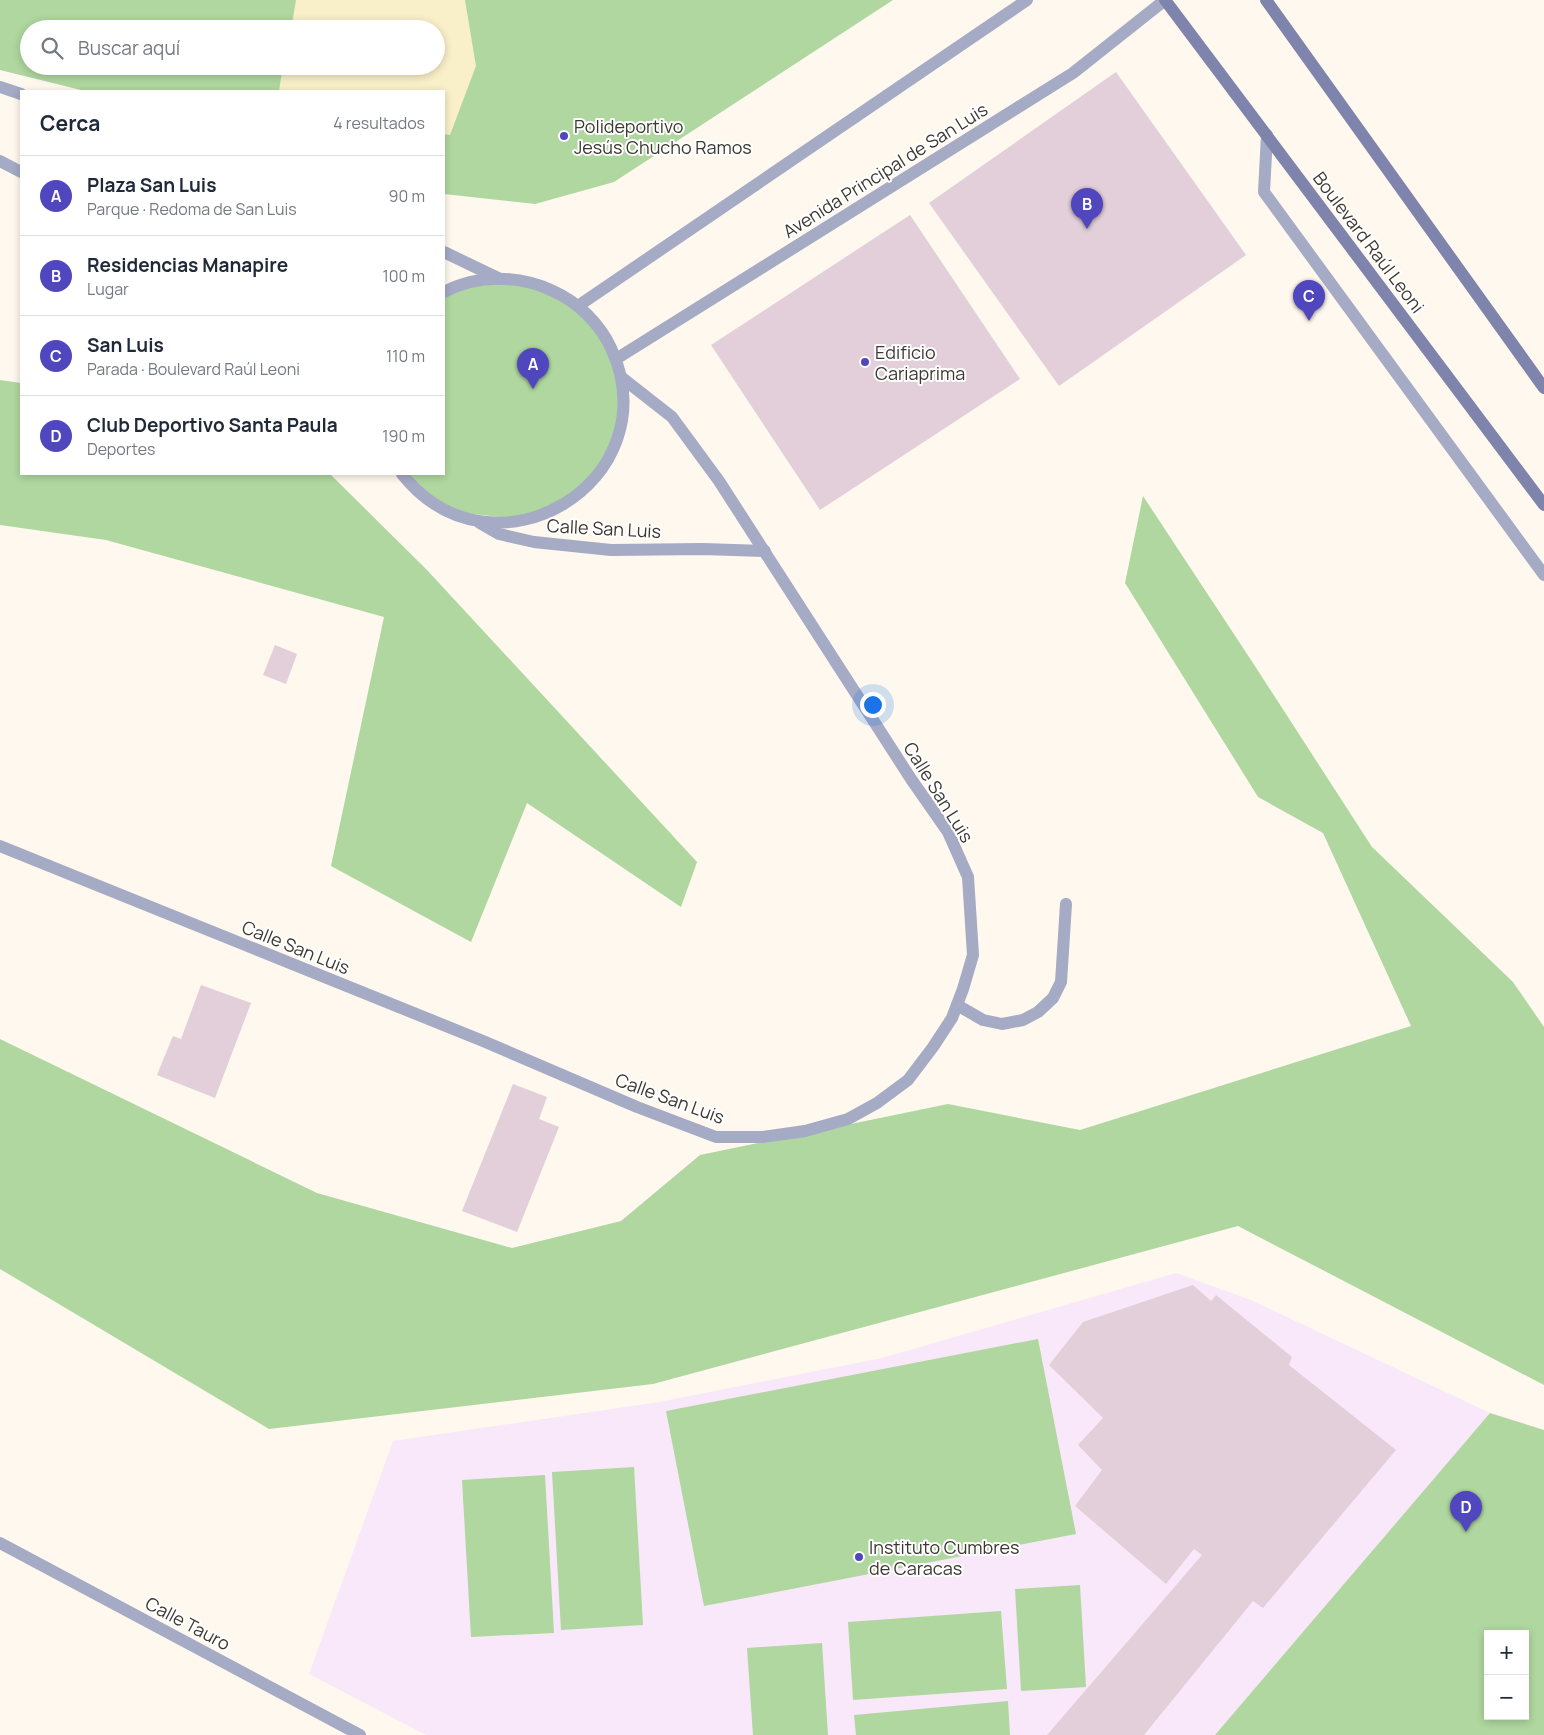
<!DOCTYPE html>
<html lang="es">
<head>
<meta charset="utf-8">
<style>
  :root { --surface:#fff; --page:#f6f6f7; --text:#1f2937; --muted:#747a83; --line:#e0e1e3; --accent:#5046bd }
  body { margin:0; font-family:Manrope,sans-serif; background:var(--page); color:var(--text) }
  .controls { position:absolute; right:15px; bottom:15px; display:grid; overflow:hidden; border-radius:0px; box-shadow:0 2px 8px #0003 }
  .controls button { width:45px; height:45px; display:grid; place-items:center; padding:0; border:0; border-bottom:1px solid var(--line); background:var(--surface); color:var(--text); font:25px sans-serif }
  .you { position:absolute; left:872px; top:704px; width:18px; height:18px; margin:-12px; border:4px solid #fff; border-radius:50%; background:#1a73e8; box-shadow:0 0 0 8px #1a73e833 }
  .badge { display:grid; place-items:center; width:32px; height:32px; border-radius:50%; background:var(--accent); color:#fff; font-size:16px; font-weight:700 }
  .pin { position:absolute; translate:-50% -41px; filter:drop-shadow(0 1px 2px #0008) }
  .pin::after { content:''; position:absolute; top:26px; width:18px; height:15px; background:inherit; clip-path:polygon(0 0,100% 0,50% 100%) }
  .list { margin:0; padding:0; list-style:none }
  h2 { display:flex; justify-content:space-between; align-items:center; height:65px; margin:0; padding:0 20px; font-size:21px }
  h2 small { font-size:16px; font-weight:400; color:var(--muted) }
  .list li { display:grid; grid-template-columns:32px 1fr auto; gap:15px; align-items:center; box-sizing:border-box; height:80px; padding:0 20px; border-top:1px solid var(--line) }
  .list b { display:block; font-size:19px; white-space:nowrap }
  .list p { margin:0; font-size:16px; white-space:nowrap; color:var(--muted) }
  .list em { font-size:16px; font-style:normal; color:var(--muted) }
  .icon { flex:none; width:28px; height:28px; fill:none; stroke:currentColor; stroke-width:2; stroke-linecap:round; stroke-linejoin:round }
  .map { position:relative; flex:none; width:1544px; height:1735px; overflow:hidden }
  .search { position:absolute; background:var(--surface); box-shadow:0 2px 8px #0003; left:20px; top:20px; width:425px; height:55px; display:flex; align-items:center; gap:12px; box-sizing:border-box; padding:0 18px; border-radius:28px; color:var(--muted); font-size:19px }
  .panel { position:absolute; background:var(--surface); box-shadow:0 2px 8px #0003; left:20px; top:90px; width:425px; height:385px; border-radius:0px }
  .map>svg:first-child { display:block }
  .education { fill:#f9e8fa }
  .green { fill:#afd79f; fill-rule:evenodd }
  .sand { fill:#f9efc9 }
  .building { fill:#e2cfd9 }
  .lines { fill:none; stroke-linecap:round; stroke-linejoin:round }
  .service { stroke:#a5aac5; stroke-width:12 }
  .minor { stroke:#a5aac5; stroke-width:12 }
  .secondary { stroke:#7e84ab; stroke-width:12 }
  .poi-dot { fill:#5046bd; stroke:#fff; stroke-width:2 }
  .labels { text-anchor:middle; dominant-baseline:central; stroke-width:4; stroke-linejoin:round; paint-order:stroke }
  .poi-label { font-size:18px; fill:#3c3831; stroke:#fff; text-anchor:start }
  .street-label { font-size:18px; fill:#3c3831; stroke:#fff }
</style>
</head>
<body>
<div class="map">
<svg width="1544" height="1735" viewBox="0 0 1544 1735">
  <rect width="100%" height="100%" fill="#fef8ee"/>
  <path class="education" d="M1176,1273L1251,1300L1490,1413L1215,1735H426L309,1674L393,1441L659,1402L882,1358Z"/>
  <g class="green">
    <path d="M0,0H893L614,182L535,204L444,194V91H85L0,70ZM29,29H436V66H29Z"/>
    <path d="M520,279L578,306L616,359L621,425L587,487L524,520L448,511L402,474H444V292Z"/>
    <path d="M0,380L21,383V474H330L427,570L697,862L681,907L527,803L471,942L331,866L384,617L106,540L0,525Z"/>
    <path d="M1143,496L1251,660L1372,847L1513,982L1544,1027V1385L1238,1226L653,1384L269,1429L0,1269V1039L317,1193L512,1248L621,1221L700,1155L948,1104L1080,1130L1411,1026L1323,833L1258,797L1125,583Z"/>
    <path d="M1038,1339L1076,1534L704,1606L666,1411Z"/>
    <path d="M1490,1413L1544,1430V1735H1215ZM1488,1634H1525V1716H1488Z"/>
    <path d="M634,1467L643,1625L561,1630L552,1472Z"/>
    <path d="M545,1475L554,1633L471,1637L462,1480Z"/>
    <path d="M1080,1585L1086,1687L1021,1691L1015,1589Z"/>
    <path d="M1001,1611L1007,1689L853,1700L848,1622Z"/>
    <path d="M822,1643L828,1735H753L747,1648Z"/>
    <path d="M1008,1701L1010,1735H856L854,1715Z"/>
  </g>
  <path class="sand" d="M296,0H465L476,66L450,135L444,134V91H279L283,66H436V29H291Z"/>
  <g class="building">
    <path d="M1116,72L1246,255L1059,386L929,203Z"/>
    <path d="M910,215L1020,379L820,510L711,345Z"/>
    <path d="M275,645L297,654L286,684L263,675Z"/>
    <path d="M201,985L251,1003L215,1098L157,1075L173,1036L181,1039Z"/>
    <path d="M513,1084L547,1097L539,1119L559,1127L517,1232L462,1211Z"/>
    <path d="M1193,1285L1211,1301L1216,1295L1292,1357L1289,1365L1396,1450L1263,1608L1253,1601L1144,1735H1047L1202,1555L1194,1549L1166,1584L1075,1506L1102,1470L1078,1445L1103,1418L1049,1365L1083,1322Z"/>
  </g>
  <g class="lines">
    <path class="service" d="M957,1005L983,1020L1002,1024L1023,1020L1038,1012L1053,998L1061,982L1066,904"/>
    <g class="minor">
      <path d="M0,87L21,94"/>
      <path d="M1267,135L1264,192L1544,575"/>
      <path d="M0,161L21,172"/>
      <path d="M444,252L498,278"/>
      <path d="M578,306L1027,0"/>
      <path d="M616,359L1073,73L1165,0"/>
      <path d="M402,474C493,589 672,481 611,348C600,324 578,302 553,291C519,275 478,274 444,292"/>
      <path d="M480,523L499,534L534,542L611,550L703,549L765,551"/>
      <path d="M0,846L483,1041L637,1107L716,1137H762L805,1131L848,1119L877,1103L908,1080L933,1047L952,1018L963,989L973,955L968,877L948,832L911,779L719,481L672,417L621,377"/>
      <path d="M0,1543L360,1735"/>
    </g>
    <g class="secondary">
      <path d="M1165,0L1544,505"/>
      <path d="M1266,0L1544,388"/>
    </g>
  </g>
  <g class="poi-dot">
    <circle cx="564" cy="136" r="5"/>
    <circle cx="865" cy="362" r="5"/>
    <circle cx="859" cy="1557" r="5"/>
  </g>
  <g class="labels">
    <g class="poi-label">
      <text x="574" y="126">Polideportivo<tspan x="574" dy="21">Jesús Chucho Ramos</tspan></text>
      <text x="875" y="352">Edificio<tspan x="875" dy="21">Cariaprima</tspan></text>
      <text x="869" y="1547">Instituto Cumbres<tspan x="869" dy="21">de Caracas</tspan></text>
    </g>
    <g class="street-label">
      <text transform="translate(885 170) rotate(-32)">Avenida Principal de San Luis</text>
      <text transform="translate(1369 242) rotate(53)">Boulevard Raúl Leoni</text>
      <text transform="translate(604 528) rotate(3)">Calle San Luis</text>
      <text transform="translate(939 792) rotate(58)">Calle San Luis</text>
      <text transform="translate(296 947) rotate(22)">Calle San Luis</text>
      <text transform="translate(670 1098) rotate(20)">Calle San Luis</text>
      <text transform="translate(188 1623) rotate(28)">Calle Tauro</text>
    </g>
  </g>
</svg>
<div class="controls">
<button>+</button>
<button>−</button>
</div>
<div class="you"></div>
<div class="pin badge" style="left:533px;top:389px">A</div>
<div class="pin badge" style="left:1087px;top:229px">B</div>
<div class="pin badge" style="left:1309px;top:321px">C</div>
<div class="pin badge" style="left:1466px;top:1532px">D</div>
<div class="search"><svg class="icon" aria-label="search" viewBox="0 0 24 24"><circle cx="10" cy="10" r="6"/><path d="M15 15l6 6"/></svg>Buscar aquí</div>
<section class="panel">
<h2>Cerca<small>4 resultados</small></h2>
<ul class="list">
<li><span class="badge">A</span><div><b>Plaza San Luis</b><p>Parque · Redoma de San Luis</p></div><em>90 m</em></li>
<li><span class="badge">B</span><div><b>Residencias Manapire</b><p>Lugar</p></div><em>100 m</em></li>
<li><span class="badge">C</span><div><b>San Luis</b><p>Parada · Boulevard Raúl Leoni</p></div><em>110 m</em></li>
<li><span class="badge">D</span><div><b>Club Deportivo Santa Paula</b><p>Deportes</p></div><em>190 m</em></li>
</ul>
</section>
</div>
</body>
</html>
